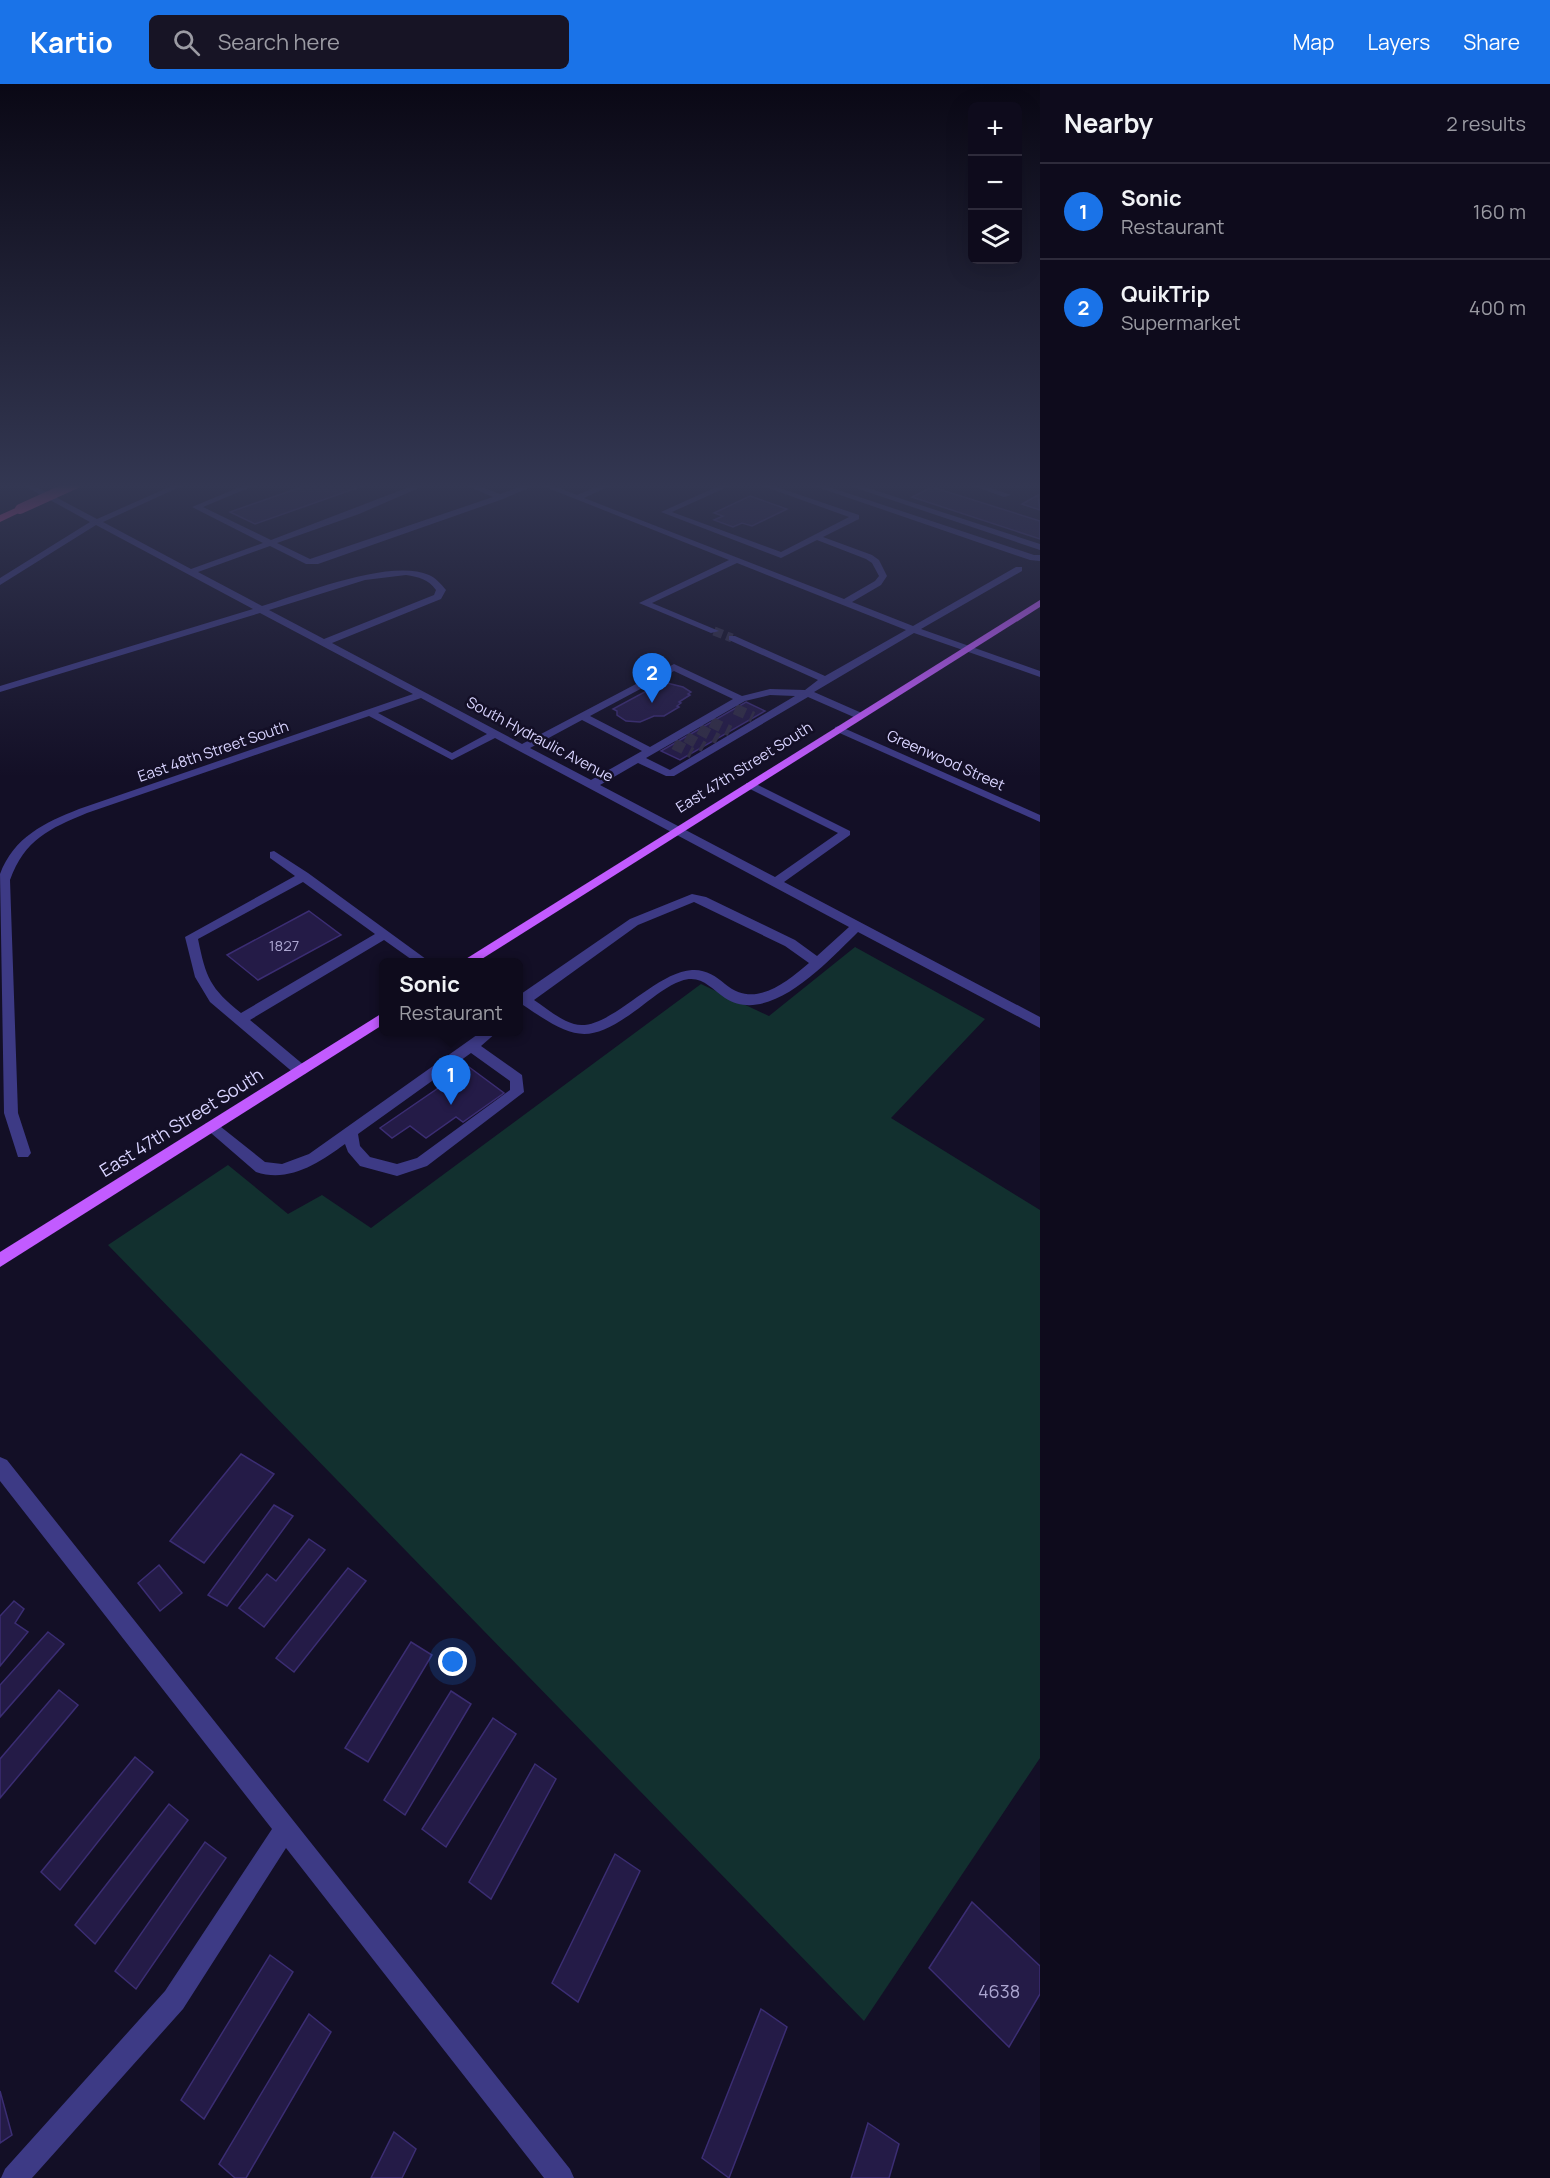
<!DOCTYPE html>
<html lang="en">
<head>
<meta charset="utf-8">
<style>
  :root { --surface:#0e0b1c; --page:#171425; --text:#f1f3f6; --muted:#9b9ba3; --line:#2e2b3b; --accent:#1a73e8 }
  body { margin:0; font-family:Manrope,sans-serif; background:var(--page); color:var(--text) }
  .controls { position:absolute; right:18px; top:18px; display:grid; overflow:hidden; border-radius:9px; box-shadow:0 6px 24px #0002 }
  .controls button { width:54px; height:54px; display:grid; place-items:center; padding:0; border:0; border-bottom:2px solid var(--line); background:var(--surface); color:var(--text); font:30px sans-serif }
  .you { position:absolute; left:453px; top:1578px; width:21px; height:21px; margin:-15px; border:4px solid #fff; border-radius:50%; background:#1a73e8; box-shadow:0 0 0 9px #1a73e833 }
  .badge { display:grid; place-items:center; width:39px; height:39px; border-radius:50%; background:var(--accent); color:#fff; font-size:20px; font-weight:700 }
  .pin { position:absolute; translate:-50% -50px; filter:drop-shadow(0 2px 3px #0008) }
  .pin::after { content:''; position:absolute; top:32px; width:21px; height:18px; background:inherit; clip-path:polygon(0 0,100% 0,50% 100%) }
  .popup { position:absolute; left:379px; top:874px; width:144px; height:78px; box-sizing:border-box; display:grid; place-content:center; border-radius:9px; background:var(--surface); filter:drop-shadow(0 2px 4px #0005); font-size:20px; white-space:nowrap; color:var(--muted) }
  .popup b { font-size:22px; color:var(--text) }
  .popup::after { content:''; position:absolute; left:50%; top:100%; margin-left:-12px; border:12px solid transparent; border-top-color:var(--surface) }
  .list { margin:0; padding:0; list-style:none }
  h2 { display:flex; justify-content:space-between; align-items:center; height:78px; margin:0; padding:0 24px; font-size:26px }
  h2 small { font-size:20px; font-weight:400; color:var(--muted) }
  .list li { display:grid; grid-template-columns:39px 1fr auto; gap:18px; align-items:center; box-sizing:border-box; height:96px; padding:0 24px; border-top:2px solid var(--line) }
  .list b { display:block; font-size:22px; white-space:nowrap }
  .list p { margin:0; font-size:20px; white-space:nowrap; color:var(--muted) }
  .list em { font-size:20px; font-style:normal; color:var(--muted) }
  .icon { flex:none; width:33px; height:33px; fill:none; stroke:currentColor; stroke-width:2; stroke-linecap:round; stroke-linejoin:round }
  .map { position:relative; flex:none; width:1040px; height:2094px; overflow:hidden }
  header { display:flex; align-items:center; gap:36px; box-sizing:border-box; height:84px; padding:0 30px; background:var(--accent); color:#fff }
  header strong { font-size:28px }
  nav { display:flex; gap:33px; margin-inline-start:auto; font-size:21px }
  .search { width:420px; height:54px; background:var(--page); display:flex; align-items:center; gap:15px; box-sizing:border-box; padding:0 21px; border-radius:9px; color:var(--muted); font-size:22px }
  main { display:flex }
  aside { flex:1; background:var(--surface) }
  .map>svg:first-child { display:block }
  .green { fill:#12302f }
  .building { fill:#241b47; stroke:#3b2d73; stroke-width:1.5 }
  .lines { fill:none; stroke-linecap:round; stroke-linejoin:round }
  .minor-tunnel-far1 { stroke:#312d47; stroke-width:9; stroke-dasharray:9 4.5; stroke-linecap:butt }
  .minor-tunnel { stroke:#312d47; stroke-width:11; stroke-dasharray:11 6; stroke-linecap:butt }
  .minor { fill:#3d3a85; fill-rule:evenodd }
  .major { fill:#c25bff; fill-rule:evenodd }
  .highway { fill:#ff4fa3; fill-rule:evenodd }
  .highway-bridge { stroke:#ff4fa3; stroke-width:10 }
  .labels { text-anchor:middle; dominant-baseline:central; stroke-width:5; stroke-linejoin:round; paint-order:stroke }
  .far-street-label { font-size:15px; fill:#d9d4ff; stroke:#130f26 }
  .number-label { font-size:15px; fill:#aca6d1 }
  .street-label { font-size:18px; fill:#d9d4ff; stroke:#130f26 }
  .near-number-label { font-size:18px; fill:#aca6d1 }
</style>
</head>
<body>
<header>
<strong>Kartio</strong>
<div class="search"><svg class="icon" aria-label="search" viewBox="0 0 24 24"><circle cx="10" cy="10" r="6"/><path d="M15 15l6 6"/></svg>Search here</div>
<nav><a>Map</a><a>Layers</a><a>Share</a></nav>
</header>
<main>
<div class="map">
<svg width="1040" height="2094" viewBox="0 0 1040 2094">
  <rect width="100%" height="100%" fill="#130f26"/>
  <path class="green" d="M855,863L985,935L891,1034L1040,1126V1674L864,1937L108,1161L228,1081L288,1130L322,1111L371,1144L701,900L769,932Z"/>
  <g class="building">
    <path d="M310,400H368L255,440L230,428Z"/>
    <path d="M932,403L1040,437V455L912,413Z"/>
    <path d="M1038,411L1040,426L1022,420Z"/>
    <path d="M750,412L787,425L752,442L742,439L733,443L714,436L723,432L714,429Z"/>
    <path d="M663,598L683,603L691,608L688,610L690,611L679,618L681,619L677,622L679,623L664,632H654L640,638L626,637L617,631V627L613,625Z"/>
    <path d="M746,618L765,627L680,676L661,667Z"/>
    <path d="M309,827L341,851L258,896L227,871Z"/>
    <path d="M469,983L504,1009L463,1038L456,1033L426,1054L410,1042L392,1054L380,1044Z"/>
    <path d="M241,1370L274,1390L204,1479L170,1457Z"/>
    <path d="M274,1421L293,1432L227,1522L208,1511Z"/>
    <path d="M309,1455L325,1466L264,1543L239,1524L267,1490L276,1497Z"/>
    <path d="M159,1481L182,1509L160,1527L138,1499Z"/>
    <path d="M348,1484L366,1497L294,1588L276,1574Z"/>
    <path d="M14,1517L24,1525L15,1539L28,1548L0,1582V1532Z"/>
    <path d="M48,1548L64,1560L0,1633V1601Z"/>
    <path d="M411,1558L432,1571L368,1678L345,1664Z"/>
    <path d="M59,1606L78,1621L0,1714V1675Z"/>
    <path d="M451,1607L471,1620L405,1731L384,1716Z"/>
    <path d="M493,1634L516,1650L446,1763L422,1745Z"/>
    <path d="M135,1673L153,1688L60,1806L41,1788Z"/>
    <path d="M535,1680L556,1695L491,1815L469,1798Z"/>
    <path d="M169,1720L188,1736L95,1860L75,1841Z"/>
    <path d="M205,1758L226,1774L136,1905L115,1887Z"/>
    <path d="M615,1770L640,1787L578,1918L552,1899Z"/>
    <path d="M972,1818L1040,1882V1910L1009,1963L929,1884Z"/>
    <path d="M270,1871L293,1888L204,2035L181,2016Z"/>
    <path d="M761,1925L787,1943L729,2094L702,2074Z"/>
    <path d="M309,1930L331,1948L246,2094H235L219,2080Z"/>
    <path d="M0,2007L12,2051L0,2059Z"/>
    <path d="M868,2039L899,2060L889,2094H851Z"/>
    <path d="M394,2048L416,2065L402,2094H371Z"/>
  </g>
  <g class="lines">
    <path class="minor-tunnel-far1" d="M714,547L732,554"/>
    <g class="minor-tunnel">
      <path d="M735,625L753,633"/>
      <path d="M711,638L730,647"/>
      <path d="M699,645L718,655"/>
      <path d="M686,653L704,663"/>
      <path d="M674,660L692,669"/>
    </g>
    <g class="minor">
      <path d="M21,400H31L97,435L176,400H186L103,438L191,485L263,459L192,423L247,400H258L203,423L271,456L417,400H428L359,430L277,459L310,475L493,413L463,400H474L500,410L527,400H538L503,415L318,480H306L270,462L198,488L262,522C302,510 390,474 429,491C436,494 441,500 446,506L441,515L332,559L522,660L674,580L742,612L770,605L805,606L818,596L729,556V552H735L825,592L906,546L737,479L652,519L719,547L711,549L639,519L729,476L538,400H549L577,411L603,400H614L584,414L844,515L875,497L879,492L872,479L866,475L817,456L781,474L661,428L723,400H734L672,428L781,468L849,433L757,400H768L859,431V435L823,453L872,471L879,476L887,492L881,501L852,518L913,542L1016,483H1022V487L921,545L1040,587V593L914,549L814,608L864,630V634H856L808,613L674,692H666L638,679L600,701L775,793L838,749L746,703V699H754L850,747V751L784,798L1040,933V944L858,848C829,876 770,943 725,914C710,904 701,890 681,897C667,902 655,912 643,921C589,962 576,957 523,921H518V912L630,835L692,810L706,813L795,856L817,872L849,843L495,654L452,676L369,632L87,729C49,745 25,755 10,796L18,1029L31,1069L28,1073H18L4,1029L0,790C14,753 44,739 79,725L413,610L260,529L0,608V602L253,525L96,441L0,501V494L90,438ZM406,491C419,493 428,495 436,506L434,511L324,555L269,526L365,496ZM674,587L733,615L650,663L590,632ZM770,611L795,612L670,686L646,674L745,617ZM421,614L487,650L452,669L378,629ZM582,636L642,667L591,696L530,664ZM694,818L785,862L809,879C785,899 755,925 725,900C716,892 705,885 692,886C652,889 607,950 574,940C560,936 546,924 534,916L638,841Z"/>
      <path d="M808,400H820L1034,471H1040V477L1030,476Z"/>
      <path d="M844,400H856L1040,460V466Z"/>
      <path d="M967,400H979L1011,411L1004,413Z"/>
      <path d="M839,642L1040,731V738L835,647V643Z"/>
      <path d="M274,767L308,789L430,878H415L384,856L250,936L305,982L307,986L305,990H295L210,918L195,893L185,853L295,792L270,774V768ZM303,798L375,850L241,929C210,904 206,894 198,855Z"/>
      <path d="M481,948H497L481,962L522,991L524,1008L427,1082L397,1092L360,1082L348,1068L345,1060C319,1079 289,1099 256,1088L204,1043L206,1039H216L265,1078L282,1080L309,1070ZM471,969L510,997V1006L417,1074L397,1080L370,1073L360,1062L358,1050Z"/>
      <path d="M0,1373L7,1376L570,2085L574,2094H544L286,1764L183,1925L32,2094H1L5,2085L165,1907L272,1745L0,1397Z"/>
    </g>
    <g class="major">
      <path d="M1040,516V523L477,878H461Z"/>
      <path d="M384,928V940L0,1183V1168Z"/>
    </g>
    <path class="highway" d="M20,422L25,425L23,427L0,438V431Z"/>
    <path class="highway-bridge" d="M20,425L75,400"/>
  </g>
  <linearGradient id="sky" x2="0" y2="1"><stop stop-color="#0a0815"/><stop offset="0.58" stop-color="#333752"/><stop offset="1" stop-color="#333752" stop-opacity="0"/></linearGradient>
  <rect width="1040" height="693" fill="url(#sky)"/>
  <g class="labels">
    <g class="far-street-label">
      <text transform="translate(540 655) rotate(28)">South Hydraulic Avenue</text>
      <text transform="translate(213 667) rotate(-19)">East 48th Street South</text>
      <text transform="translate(946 676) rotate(24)">Greenwood Street</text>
      <text transform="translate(744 683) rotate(-32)">East 47th Street South</text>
    </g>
    <g class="number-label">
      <text x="284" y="861">1827</text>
    </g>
    <g class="street-label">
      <text transform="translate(181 1038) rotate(-32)">East 47th Street South</text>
    </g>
    <g class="near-number-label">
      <text x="999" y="1907">4638</text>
    </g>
  </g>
</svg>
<div class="controls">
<button>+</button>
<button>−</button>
<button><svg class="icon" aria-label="layers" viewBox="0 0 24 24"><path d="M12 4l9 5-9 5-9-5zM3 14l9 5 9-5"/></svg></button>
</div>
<div class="you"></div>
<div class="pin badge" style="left:451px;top:1021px">1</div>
<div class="popup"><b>Sonic</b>Restaurant</div>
<div class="pin badge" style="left:652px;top:619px">2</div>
</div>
<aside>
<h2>Nearby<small>2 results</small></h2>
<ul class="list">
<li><span class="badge">1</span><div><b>Sonic</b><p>Restaurant</p></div><em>160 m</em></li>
<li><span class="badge">2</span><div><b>QuikTrip</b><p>Supermarket</p></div><em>400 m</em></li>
</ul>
</aside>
</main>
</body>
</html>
